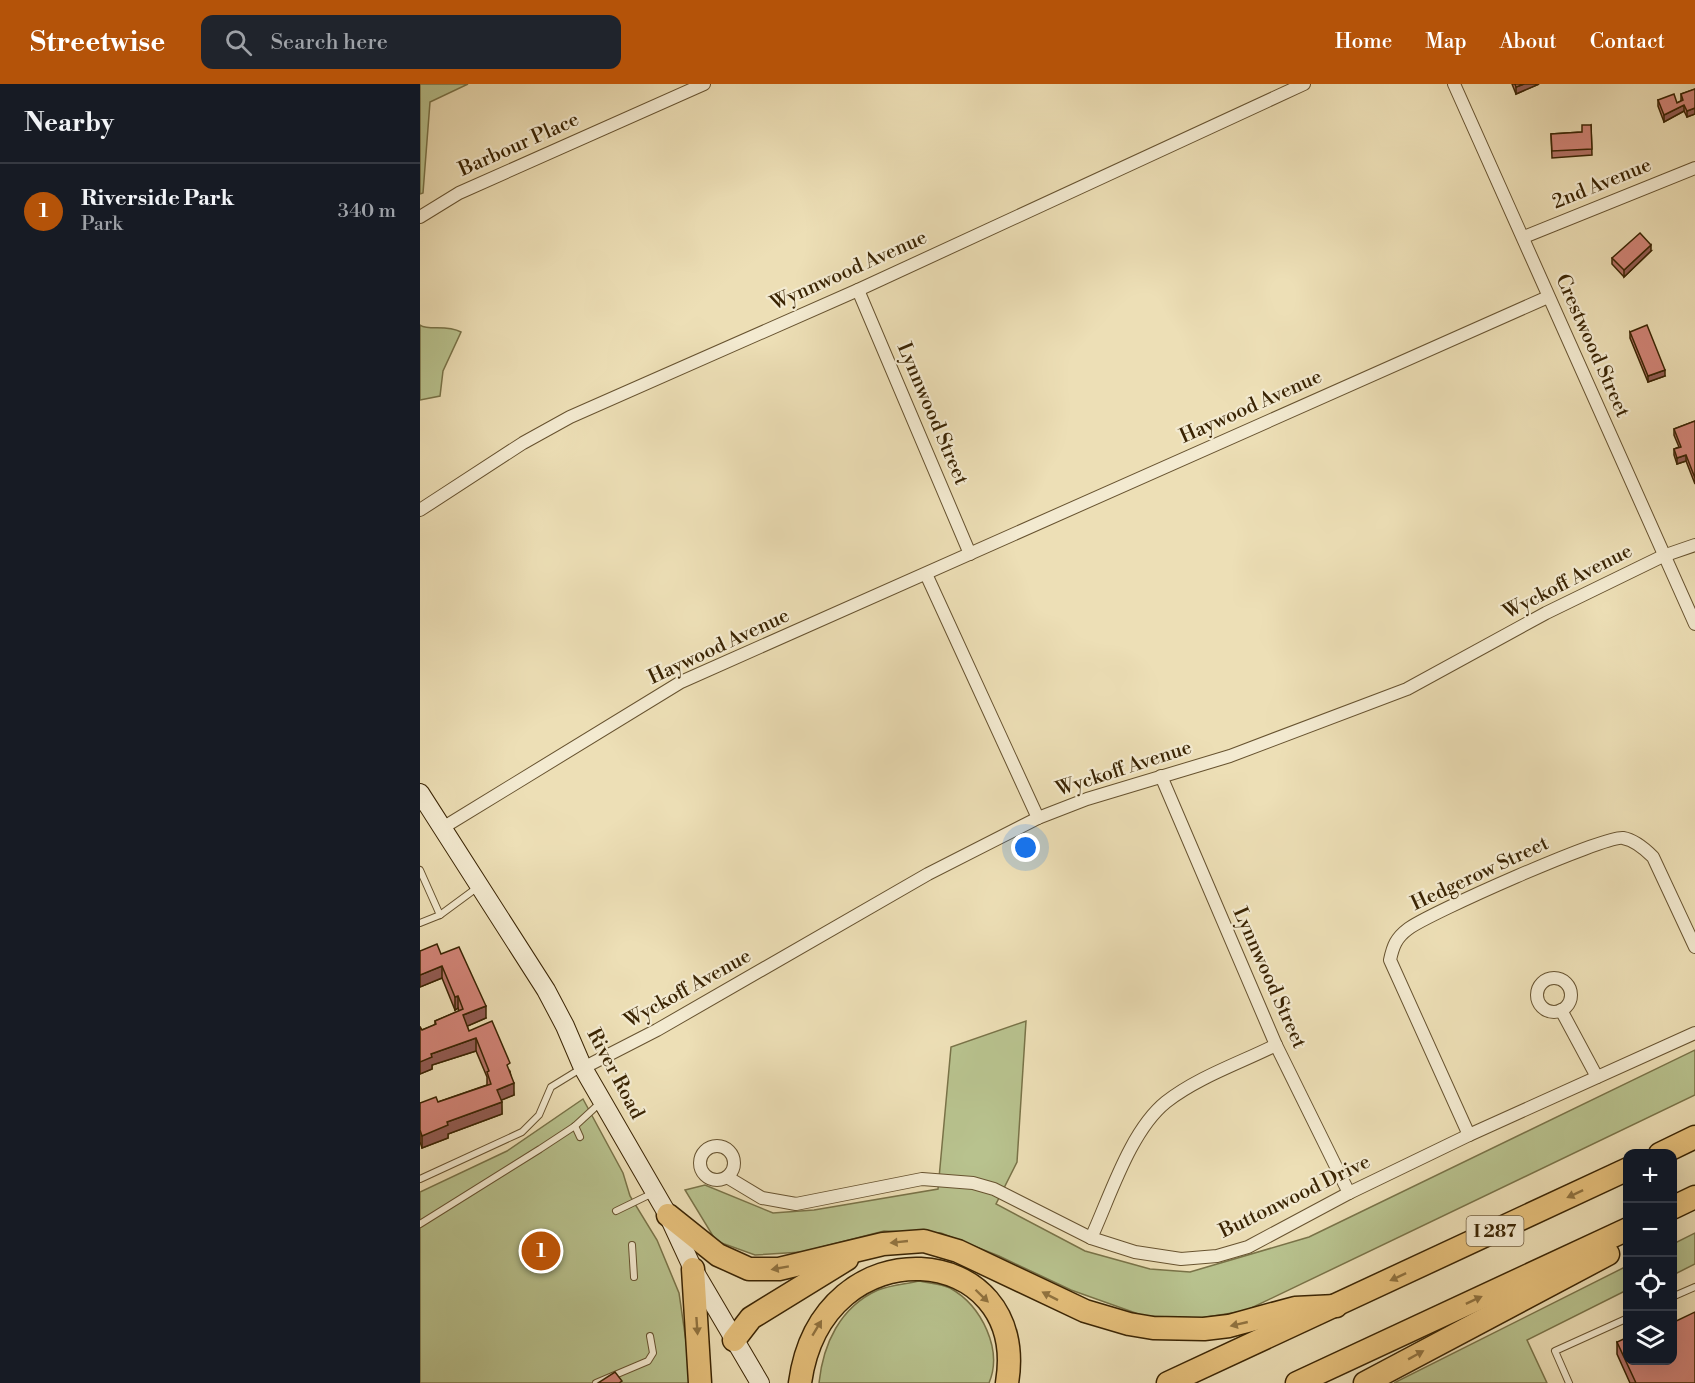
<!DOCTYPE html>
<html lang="en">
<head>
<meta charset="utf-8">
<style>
  :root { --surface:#171b24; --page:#20242c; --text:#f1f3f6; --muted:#9ea1a6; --line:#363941; --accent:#b45309 }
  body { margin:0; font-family:"Libre Bodoni",serif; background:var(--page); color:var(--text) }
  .controls { position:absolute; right:18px; bottom:18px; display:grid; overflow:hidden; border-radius:12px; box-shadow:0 6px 24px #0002 }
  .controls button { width:54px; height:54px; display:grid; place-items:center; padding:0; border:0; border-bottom:2px solid var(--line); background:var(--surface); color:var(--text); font:30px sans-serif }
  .you { position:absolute; left:606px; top:764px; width:21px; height:21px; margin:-15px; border:4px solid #fff; border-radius:50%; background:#1a73e8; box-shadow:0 0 0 9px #1a73e833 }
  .badge { display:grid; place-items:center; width:39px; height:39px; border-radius:50%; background:var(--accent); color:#fff; font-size:20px; font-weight:700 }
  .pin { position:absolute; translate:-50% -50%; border:3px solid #fff; box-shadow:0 2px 6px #0006 }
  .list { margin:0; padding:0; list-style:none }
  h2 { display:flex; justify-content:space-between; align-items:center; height:78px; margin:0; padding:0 24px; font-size:26px }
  h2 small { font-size:20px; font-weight:400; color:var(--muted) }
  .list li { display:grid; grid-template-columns:39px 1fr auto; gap:18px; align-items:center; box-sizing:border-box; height:96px; padding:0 24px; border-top:2px solid var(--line) }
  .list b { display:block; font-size:22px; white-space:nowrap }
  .list p { margin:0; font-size:20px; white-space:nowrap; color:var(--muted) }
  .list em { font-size:20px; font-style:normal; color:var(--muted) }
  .icon { flex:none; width:33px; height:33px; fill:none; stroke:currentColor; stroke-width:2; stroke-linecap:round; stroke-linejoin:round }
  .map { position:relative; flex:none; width:1275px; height:1299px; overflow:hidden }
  header { display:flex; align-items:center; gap:36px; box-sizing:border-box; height:84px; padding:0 30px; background:var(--accent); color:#fff }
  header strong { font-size:28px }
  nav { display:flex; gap:33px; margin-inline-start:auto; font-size:21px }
  .search { width:420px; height:54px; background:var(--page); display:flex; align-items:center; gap:15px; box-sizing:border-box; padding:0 21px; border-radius:12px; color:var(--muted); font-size:22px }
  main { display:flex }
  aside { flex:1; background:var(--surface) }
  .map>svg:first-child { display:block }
  .green { fill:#b8c28e; stroke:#797348; stroke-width:1.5 }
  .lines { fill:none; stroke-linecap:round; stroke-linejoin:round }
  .lane-casing { stroke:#675330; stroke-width:8 }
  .street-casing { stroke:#675330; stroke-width:14 }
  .secondary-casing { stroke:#3a2403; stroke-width:20 }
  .highway-casing { stroke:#3a2403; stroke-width:25 }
  .lane { stroke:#f3ead0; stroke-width:6 }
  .street { stroke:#f3ead0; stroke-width:12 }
  .secondary { stroke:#f3ead0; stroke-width:18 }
  .highway { stroke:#e6c07b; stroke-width:22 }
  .wall { fill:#b47266; stroke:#3a2403; stroke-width:1.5 }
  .shaded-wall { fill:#925c53; stroke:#3a2403; stroke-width:1.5 }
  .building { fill:#d18477; stroke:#3a2403; stroke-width:1.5 }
  .oneway { fill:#90723f }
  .labels { text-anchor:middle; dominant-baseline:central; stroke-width:4.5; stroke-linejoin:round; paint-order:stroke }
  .shield { fill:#f3ead0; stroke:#725f40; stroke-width:1.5 }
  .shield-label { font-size:18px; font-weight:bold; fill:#3a2403 }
  .street-label { font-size:20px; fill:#3a2403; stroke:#f3ead0 }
</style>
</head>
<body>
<header>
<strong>Streetwise</strong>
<div class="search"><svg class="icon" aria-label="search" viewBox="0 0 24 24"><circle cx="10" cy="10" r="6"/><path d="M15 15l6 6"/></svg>Search here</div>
<nav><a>Home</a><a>Map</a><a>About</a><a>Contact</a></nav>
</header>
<main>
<aside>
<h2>Nearby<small></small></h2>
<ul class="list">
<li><span class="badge">1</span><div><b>Riverside Park</b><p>Park</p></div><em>340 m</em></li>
</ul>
</aside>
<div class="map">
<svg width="1275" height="1299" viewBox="0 0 1275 1299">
  <rect width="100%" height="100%" fill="#eddfb6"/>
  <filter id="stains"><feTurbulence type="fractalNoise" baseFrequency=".00333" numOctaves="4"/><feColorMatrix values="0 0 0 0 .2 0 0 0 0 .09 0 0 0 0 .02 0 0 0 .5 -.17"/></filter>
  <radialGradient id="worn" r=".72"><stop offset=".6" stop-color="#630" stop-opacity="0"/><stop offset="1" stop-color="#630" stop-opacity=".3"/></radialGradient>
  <g class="green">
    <path d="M0,0H48L10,18L3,109L0,110Z"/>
    <path d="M0,241C9,247 26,240 41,248L23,287L20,312L0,316Z"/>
    <path d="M606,937L597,1078L576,1120L665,1167L730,1185L770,1188L889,1153L1275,966V1011L825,1227L780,1234L724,1232L651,1206L579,1172L521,1149L464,1147L382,1168L335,1171L296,1157L265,1106L285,1101L353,1129L394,1126L518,1105L531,963Z"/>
    <path d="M163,1015L203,1089L210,1112L237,1156L259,1209L272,1299H0V1108L87,1067Z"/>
    <path d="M1275,1149V1180L1253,1191V1160Z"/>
    <path d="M1207,1182V1206L1107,1256L1127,1299H974Z"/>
    <path d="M499,1197C508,1199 522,1200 530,1204C562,1222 583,1266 569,1299H399C403,1260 420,1223 458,1206C470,1201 486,1200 499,1197Z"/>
  </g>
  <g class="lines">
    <g class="lane-casing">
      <g id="lane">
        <path d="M0,786L20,831"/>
        <path d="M0,839L20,831L58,803"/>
        <path d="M155,1042L160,1053"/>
        <path d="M0,1095L102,1048L119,1031L131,1003L162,984"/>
        <path d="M196,1127L233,1109"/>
        <path d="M0,1140L120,1065L155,1042L180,1019"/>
        <path d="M212,1161L214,1193"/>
        <path d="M1252,1213L1275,1203"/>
        <path d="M176,1299L228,1277L233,1269L230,1252"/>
        <path d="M1149,1299L1135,1267L1208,1234"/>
      </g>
    </g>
    <g class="street-casing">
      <g id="street">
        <path d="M1034,0L1275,540"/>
        <path d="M0,133L39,109L284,0"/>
        <path d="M1104,153L1275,84"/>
        <path d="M438,206L550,470"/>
        <path d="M0,426L103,359L150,333L438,206L884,0"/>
        <path d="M506,490L618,734"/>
        <path d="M741,692L856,961L929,1109"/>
        <path d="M24,743L261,598L1128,213"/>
        <circle cx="1134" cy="911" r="17"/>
        <path d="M1141,926L1177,993"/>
        <path d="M163,984L237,946L508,790L618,734L667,715L810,672L987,605L1126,529L1243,472L1275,461"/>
        <path d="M1049,1051L970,876C973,862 976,854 988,845C1007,830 1185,751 1203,754C1215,756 1225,765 1233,773L1275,863"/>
        <circle cx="297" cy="1079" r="17"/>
        <path d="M307,1093L342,1114L376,1120L502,1095L553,1099L574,1105L671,1154L715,1168L761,1175L797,1172L828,1163L929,1109L1049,1051L1275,949"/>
        <path d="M671,1154C690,1113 710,1047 746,1018C778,993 820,979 856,961"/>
      </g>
    </g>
    <g class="secondary-casing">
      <path id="secondary" d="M0,709L126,906L145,942L163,984L248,1131L273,1185L340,1299"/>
    </g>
    <g class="highway-casing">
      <g id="highway">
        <path d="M1240,1070L1275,1053"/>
        <path d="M1252,1124L1275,1113"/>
        <path d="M248,1131L298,1171L329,1185H359L463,1160L504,1157L538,1167L665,1227L709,1240L733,1244L784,1245L809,1242L875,1224L916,1222"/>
        <path d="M273,1185L280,1299"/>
        <path d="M314,1256L331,1234L427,1175"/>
        <path d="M380,1299C402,1138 611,1156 587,1299"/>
        <path d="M748,1299L1208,1085"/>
        <path d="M877,1299L1208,1145"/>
        <path d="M945,1299L1188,1170"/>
      </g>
    </g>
    <use href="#lane" class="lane"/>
    <use href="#street" class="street"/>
    <use href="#secondary" class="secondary"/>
    <use href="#highway" class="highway"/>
  </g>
  <g class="wall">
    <path d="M1092,0H1119L1096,10Z"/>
    <path d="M1275,5V30L1267,33L1264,27L1244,38L1238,22V16L1257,19L1261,17V10Z"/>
    <path d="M1171,41L1172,71L1132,74L1131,50L1162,48Z"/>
    <path d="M1231,167L1204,193L1192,180V174Z"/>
    <path d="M1210,248L1245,292L1228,298L1210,254Z"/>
    <path d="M1275,337V400L1266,377L1257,380L1254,371V365L1259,363L1254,351V345Z"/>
    <path d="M0,867L21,870L66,934L47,942L49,947L90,987L94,1011L81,1016L82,1030L28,1050V1054L2,1064L0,1058V1019L18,1018L67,1001V993L56,967L12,981V985L0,990V943L2,946L15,941V937L39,927L38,924L35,926L22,894L0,903Z"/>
    <path d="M1197,1258L1275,1299H1210L1197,1270Z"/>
  </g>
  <g class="shaded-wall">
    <path d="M1104,0H1119L1096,10V3Z"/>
    <path d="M1264,21V27L1244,38V31Z"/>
    <path d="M1275,24V30L1267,33V27Z"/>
    <path d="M1231,161V167L1204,193V186Z"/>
    <path d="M1245,286V292L1228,298V292Z"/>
    <path d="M1266,371V377L1257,380V374Z"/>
    <path d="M22,882V894L0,903V891Z"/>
    <path d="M38,912V924L35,926V913Z"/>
    <path d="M66,922V934L43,944V931Z"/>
    <path d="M56,954V967L12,981V985L0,990V978L11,970Z"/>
    <path d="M94,999V1011L77,1018V1006Z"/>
    <path d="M82,1018V1030L28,1050V1054L2,1064V1052L27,1038Z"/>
  </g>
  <g class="building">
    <path d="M1095,0H1104L1096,3Z"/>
    <path d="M1275,5V24L1267,27L1264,21L1244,31L1238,16L1254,10L1257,19L1263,16L1261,10Z"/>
    <path d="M1162,41H1171L1172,65L1132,67L1131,50L1162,48Z"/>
    <path d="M1220,149L1231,161L1204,186L1192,174Z"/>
    <path d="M1227,241L1245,286L1228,292L1210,248Z"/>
    <path d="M1275,337V394L1266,371L1257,374L1254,365L1261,363L1254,345Z"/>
    <path d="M17,860L21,870L39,863L66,922L43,931L49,947L72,937L90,979L87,981L94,999L77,1006L82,1018L27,1038L28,1041L2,1052L0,1046V1019L16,1013L18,1018L71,1000L67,988L69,987L56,954L11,970L12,973L0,978V943L2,946L16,940L15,937L43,925L38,912L35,913L22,882L0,891V867Z"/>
    <path d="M1275,1228V1299H1216L1197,1258L1208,1253V1276H1252V1239Z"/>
    <path d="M195,1288L202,1297L199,1299H178Z"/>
  </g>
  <defs><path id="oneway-solid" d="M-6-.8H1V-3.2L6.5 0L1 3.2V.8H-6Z" transform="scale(1.5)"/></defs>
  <g class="oneway">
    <use href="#oneway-solid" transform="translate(1155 1110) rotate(155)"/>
    <use href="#oneway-solid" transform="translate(479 1158) rotate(174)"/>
    <use href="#oneway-solid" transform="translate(360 1184) rotate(170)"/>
    <use href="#oneway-solid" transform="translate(978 1193) rotate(155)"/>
    <use href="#oneway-solid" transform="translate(562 1212) rotate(44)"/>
    <use href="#oneway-solid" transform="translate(630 1212) rotate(-153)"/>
    <use href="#oneway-solid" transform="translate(1054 1216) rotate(-25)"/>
    <use href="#oneway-solid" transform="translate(819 1240) rotate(167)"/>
    <use href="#oneway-solid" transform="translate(277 1242) rotate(86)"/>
    <use href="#oneway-solid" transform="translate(397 1244) rotate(-59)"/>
    <use href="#oneway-solid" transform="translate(996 1271) rotate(-29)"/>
  </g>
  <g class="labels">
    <rect class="shield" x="1046.5" y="1132" width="57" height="30" rx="4.5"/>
    <g class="shield-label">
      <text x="1075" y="1147">I 287</text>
    </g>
    <g class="street-label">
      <text transform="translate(99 61) rotate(-24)">Barbour Place</text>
      <text transform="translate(1182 100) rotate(-22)">2nd Avenue</text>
      <text transform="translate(429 187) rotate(-24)">Wynnwood Avenue</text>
      <text transform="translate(1172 262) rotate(66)">Crestwood Street</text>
      <text transform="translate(831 323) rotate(-24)">Haywood Avenue</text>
      <text transform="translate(512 330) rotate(67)">Lynnwood Street</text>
      <text transform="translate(1148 498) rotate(-27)">Wyckoff Avenue</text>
      <text transform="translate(299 563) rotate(-25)">Haywood Avenue</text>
      <text transform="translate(704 685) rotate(-18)">Wyckoff Avenue</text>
      <text transform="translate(1060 790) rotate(-25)">Hedgerow Street</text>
      <text transform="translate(849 894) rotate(66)">Lynnwood Street</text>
      <text transform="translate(268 905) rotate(-29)">Wyckoff Avenue</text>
      <text transform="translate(195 990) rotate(62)">River Road</text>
      <text transform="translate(875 1113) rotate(-26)">Buttonwood Drive</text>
    </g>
  </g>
  <rect width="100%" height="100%" filter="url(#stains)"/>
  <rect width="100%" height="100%" fill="url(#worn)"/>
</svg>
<div class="controls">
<button>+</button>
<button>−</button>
<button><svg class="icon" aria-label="locate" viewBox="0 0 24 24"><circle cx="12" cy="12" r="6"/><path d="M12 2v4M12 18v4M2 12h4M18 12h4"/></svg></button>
<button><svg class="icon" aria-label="layers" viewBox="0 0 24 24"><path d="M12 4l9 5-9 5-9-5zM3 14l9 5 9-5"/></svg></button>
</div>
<div class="you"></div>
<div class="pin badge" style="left:121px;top:1167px">1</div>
</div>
</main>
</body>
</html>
